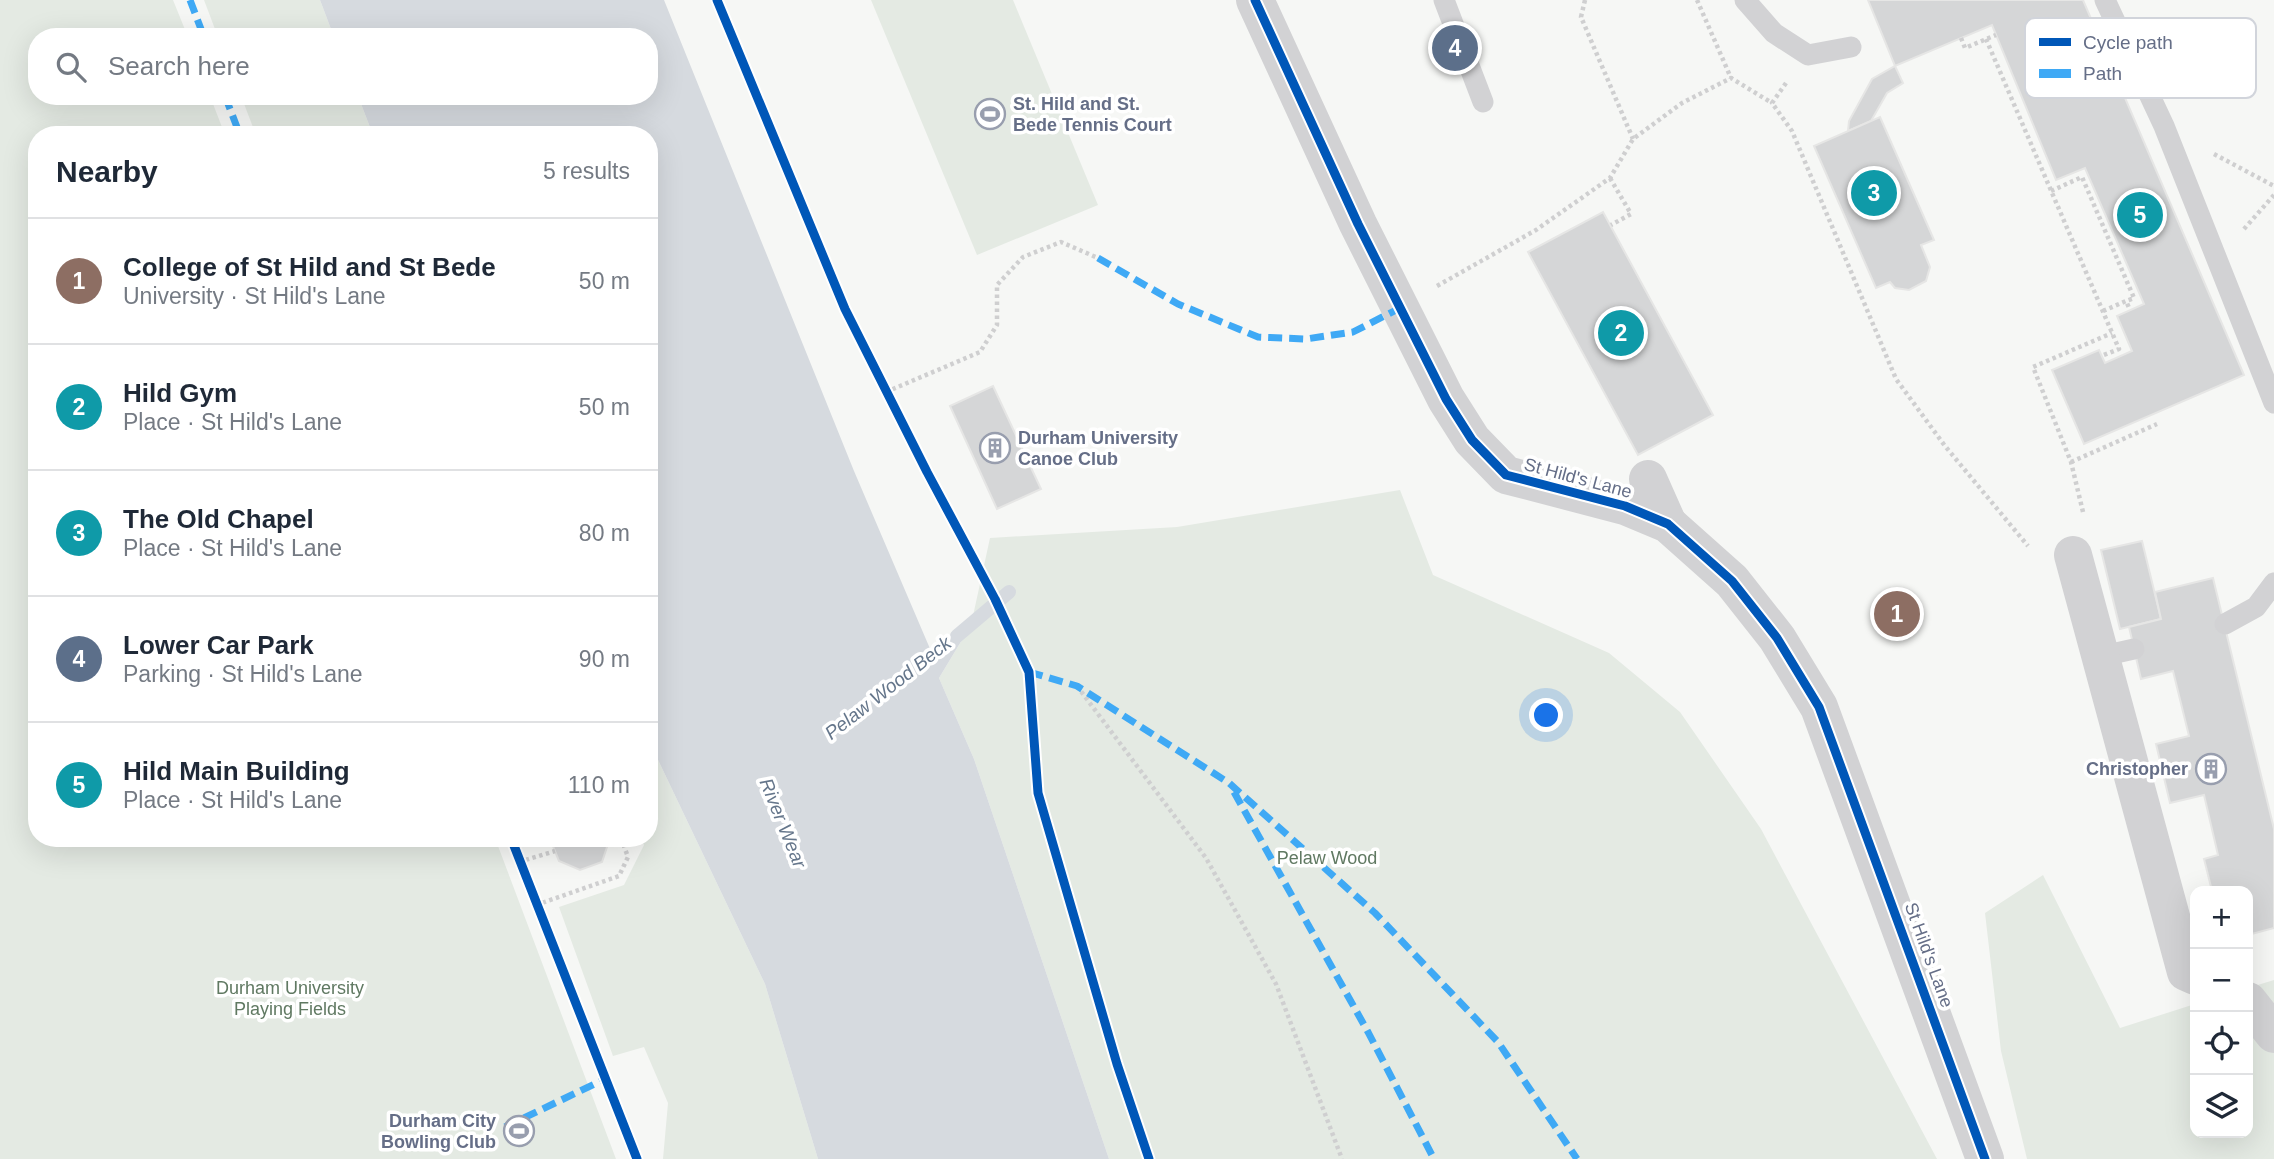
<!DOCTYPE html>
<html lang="en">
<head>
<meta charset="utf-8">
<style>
  :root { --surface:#fff; --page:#f6f6f7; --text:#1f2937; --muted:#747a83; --line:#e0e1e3; --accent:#555e6d }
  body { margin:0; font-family:Helvetica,sans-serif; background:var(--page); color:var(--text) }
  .controls { position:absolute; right:21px; bottom:21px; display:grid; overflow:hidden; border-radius:14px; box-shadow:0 7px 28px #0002 }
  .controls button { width:63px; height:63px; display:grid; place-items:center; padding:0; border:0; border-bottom:2px solid var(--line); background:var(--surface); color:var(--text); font:35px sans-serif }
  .you { position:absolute; left:1547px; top:716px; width:24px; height:24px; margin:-18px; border:5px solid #fff; border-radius:50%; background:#1a73e8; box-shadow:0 0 0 10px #1a73e833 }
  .badge { display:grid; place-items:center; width:46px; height:46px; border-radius:50%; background:var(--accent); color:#fff; font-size:23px; font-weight:700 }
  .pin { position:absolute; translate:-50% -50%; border:4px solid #fff; box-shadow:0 2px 7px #0006 }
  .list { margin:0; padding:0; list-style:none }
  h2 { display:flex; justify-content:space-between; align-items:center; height:91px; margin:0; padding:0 28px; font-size:30px }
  h2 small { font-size:23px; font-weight:400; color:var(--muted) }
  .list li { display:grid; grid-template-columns:46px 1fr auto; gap:21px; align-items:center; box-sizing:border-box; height:126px; padding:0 28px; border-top:2px solid var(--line) }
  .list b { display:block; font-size:26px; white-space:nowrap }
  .list p { margin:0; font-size:23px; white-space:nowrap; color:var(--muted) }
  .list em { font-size:23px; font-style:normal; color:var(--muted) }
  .icon { flex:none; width:38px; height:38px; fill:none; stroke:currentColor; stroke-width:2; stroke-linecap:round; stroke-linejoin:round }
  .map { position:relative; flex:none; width:2274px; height:1159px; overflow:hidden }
  .search { position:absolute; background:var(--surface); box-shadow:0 7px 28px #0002; left:28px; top:28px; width:630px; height:77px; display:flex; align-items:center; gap:18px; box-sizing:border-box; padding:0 24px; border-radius:28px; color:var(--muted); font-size:26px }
  .panel { position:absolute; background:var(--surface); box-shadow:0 7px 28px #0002; left:28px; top:126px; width:630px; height:721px; border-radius:28px }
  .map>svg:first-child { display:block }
  .green { fill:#e4eae3 }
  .water { fill:#d6dadf }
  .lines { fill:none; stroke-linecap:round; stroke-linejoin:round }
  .stream { stroke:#d6dadf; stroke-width:14 }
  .building { fill:#d5d6d7; stroke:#e6e6e5; stroke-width:2 }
  .path { stroke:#cfcfd0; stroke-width:4.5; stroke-dasharray:3.5 3.5; stroke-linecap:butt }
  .lane { stroke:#d2d2d4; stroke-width:21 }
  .street { stroke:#d2d2d4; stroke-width:38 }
  .quiet { stroke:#3fa9f5; stroke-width:7; stroke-dasharray:14 7; stroke-linecap:butt }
  .cycleway-casing { stroke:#fff; stroke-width:13 }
  .cycleway { stroke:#0057b8; stroke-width:9 }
  .labels { text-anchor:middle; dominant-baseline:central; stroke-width:7; stroke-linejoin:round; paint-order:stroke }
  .poi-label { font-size:18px; font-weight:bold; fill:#656e87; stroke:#fff; text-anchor:start }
  .street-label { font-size:18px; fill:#656e87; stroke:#fff }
  .park-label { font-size:18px; fill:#607962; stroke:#fff }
  .water-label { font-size:19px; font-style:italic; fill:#65768b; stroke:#fff }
  .key { fill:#fff; stroke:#d1d4db; stroke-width:2 }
  .key-label { font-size:19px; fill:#656e87 }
</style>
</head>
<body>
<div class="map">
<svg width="2274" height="1159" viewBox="0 0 2274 1159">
  <rect width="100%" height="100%" fill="#f6f7f5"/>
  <g class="green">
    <path d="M0,0H173L188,37H37V96H210L225,135H37V838H495L616,1159H0Z"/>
    <path d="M204,0H320L334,37H218Z"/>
    <path d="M871,0H1013L1098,205L977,255Z"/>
    <path d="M241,96H358L373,135H256Z"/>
    <path d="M1400,490L1433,575L1609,653L1680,712L1761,829L1937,1159H1109L974,759L939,678L971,625L990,538L1177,527Z"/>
    <path d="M649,741L765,984L818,1159H663L668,1103L644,1047L613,1056L559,907L624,885L644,845L641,838H649Z"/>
    <path d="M2043,875L2120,1028L2195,1004V1133H2248V988L2274,980V1159H2027L2001,1051L1985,913Z"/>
  </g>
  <path class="water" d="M320,0H664L854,471L931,651L971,625L939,678L974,759L1109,1159H818L765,984L649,741V135H373L358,96H649V37H334Z"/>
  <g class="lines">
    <path class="stream" d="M957,636L1009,592"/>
  </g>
  <g class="building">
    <path d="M1868,0H2083L2244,375L2084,444L2052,370L2099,350L2105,363L2132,351L2117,316L2144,304L2085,168L2056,180L1992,25L1895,66Z"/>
    <path d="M1895,66L1903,83L1887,93L1871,121L1848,131L1849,121L1872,79Z"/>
    <path d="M1880,117L1934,240L1921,245L1930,267L1926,281L1909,290L1895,288L1890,282L1876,288L1814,146Z"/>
    <path d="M1603,212L1713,415L1638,455L1528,252Z"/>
    <path d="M993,386L1041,489L997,509L950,406Z"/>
    <path d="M2142,541L2161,619L2120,629L2101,550Z"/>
    <path d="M2213,578L2274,829V928L2248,935V891H2212L2204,859L2218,855L2204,795L2170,803L2156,744L2189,736L2173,671L2141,679L2129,627L2161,619L2155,592Z"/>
    <path d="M610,838L602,862L580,870L559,861L550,839Z"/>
  </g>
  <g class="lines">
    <g class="path">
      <path d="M1585,0L1581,17L1633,139"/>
      <path d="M1697,0L1731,78"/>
      <path d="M1961,38L1965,48L1996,35"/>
      <path d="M1986,39L2119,349L2101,356"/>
      <path d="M1786,83L1772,103L1792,131L1896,379L1945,446L2028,546"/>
      <path d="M2214,154L2274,186"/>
      <path d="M1610,178L1631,214L1611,225"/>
      <path d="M2051,191L2082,177L2134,298L2126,301"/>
      <path d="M2244,229L2274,195"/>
      <path d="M1437,286L1536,230L1610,178L1633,139L1682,103L1731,78L1772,103"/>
      <path d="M2103,311L2126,301L2130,310"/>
      <path d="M886,392L980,352L997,325V285L1023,257L1061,242L1098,258"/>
      <path d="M2071,462L2157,424"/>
      <path d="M2083,512L2071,462L2033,367L2112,333"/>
      <path d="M1077,686L1206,858L1276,984L1342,1159"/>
      <path d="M519,862L555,851"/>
      <path d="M536,905L619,876L628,857L621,838"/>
    </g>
    <g class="lane">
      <path d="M1444,0L1483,102"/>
      <path d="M1745,0L1774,33L1808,55L1851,47"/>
      <path d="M2105,0L2164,126L2274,403"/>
      <path d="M2225,624L2256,607L2274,583"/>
      <path d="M2098,657L2134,649"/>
    </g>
    <g class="street">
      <path d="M1255,0L1358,224L1446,399L1472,440L1506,475L1625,506L1668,524L1732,581L1777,638L1819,707L1985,1159"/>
      <path d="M1648,479L1668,524"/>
      <path d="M2073,555L2186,972L2195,976"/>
      <path d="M2248,1001L2274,1034"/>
    </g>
    <g class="quiet">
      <path d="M190,0L204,37"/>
      <path d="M225,96L240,135"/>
      <path d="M1098,258L1178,304L1258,337L1306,339L1353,332L1400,308"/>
      <path d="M1029,672L1077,686L1229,783L1375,913L1498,1042L1577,1159"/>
      <path d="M1234,792L1368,1032L1434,1159"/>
      <path d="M505,1127L605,1079"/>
    </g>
    <g class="cycleway-casing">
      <g id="cycleway">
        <path d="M717,0L845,309L927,472L995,599L1029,672L1038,793L1117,1064L1149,1159"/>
        <path d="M1255,0L1358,224L1446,399L1472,440L1506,475L1625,506L1668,524L1732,581L1777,638L1819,707L1985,1159"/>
        <path d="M511,838L637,1159"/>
      </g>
    </g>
    <use href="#cycleway" class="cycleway"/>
  </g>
  <defs>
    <g id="stadium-ring" transform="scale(1.575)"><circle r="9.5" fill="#fff" stroke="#989eae" stroke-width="1.5"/><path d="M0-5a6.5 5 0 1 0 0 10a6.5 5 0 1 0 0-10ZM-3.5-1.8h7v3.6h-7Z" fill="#989eae"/></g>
    <g id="building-ring" transform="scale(1.575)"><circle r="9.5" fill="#fff" stroke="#989eae" stroke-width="1.5"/><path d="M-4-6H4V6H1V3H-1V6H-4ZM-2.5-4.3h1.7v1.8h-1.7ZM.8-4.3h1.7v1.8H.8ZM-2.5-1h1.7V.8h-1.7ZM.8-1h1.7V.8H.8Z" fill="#989eae"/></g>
  </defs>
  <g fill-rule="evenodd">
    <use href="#stadium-ring" x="990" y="114"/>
    <use href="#building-ring" x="995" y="448"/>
    <use href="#building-ring" x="2211" y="769"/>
    <use href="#stadium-ring" x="519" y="1131"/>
  </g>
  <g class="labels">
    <g class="poi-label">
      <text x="1013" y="104">St. Hild and St.<tspan x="1013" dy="21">Bede Tennis Court</tspan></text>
      <text x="1018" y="438">Durham University<tspan x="1018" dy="21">Canoe Club</tspan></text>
      <text x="2188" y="769" text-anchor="end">Christopher</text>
      <text x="496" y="1121" text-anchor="end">Durham City<tspan x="496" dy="21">Bowling Club</tspan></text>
    </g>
    <g class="street-label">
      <text transform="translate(1578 478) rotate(15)">St Hild's Lane</text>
      <text transform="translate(1929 955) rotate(70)">St Hild's Lane</text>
    </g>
    <g class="park-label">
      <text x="1327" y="858">Pelaw Wood</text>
      <text x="290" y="988">Durham University<tspan x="290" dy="21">Playing Fields</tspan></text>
    </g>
    <g class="water-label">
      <text transform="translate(888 688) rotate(-38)">Pelaw Wood Beck</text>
      <text transform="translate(783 823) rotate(68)">River Wear</text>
    </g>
  </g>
  <rect x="2025" y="18" width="231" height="80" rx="10" class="key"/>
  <rect x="2039" y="38" width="32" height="8" fill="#0057b8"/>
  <rect x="2039" y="69" width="32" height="9" fill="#3fa9f5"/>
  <g class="key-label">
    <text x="2083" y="49">Cycle path</text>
    <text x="2083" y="80">Path</text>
  </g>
</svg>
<div class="controls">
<button>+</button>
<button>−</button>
<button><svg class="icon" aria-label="locate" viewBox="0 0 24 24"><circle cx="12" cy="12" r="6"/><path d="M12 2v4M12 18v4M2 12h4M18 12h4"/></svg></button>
<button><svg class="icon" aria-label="layers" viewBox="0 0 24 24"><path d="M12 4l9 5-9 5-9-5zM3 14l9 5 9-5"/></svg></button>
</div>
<div class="you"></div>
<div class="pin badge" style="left:1897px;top:614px;background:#8d6e63">1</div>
<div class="pin badge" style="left:1621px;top:333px;background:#0f9aa8">2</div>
<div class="pin badge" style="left:1874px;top:193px;background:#0f9aa8">3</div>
<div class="pin badge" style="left:1455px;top:48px;background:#5c6f8a">4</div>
<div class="pin badge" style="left:2140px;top:215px;background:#0f9aa8">5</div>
<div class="search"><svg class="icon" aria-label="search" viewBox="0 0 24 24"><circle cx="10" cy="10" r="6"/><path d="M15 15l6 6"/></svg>Search here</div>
<section class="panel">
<h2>Nearby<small>5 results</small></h2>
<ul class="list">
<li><span class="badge" style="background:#8d6e63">1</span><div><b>College of St Hild and St Bede</b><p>University · St Hild's Lane</p></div><em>50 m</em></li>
<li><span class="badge" style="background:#0f9aa8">2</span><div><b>Hild Gym</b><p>Place · St Hild's Lane</p></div><em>50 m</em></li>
<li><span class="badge" style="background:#0f9aa8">3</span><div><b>The Old Chapel</b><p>Place · St Hild's Lane</p></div><em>80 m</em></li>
<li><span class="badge" style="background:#5c6f8a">4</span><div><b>Lower Car Park</b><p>Parking · St Hild's Lane</p></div><em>90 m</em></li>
<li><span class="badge" style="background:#0f9aa8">5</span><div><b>Hild Main Building</b><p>Place · St Hild's Lane</p></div><em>110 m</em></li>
</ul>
</section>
</div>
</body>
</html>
